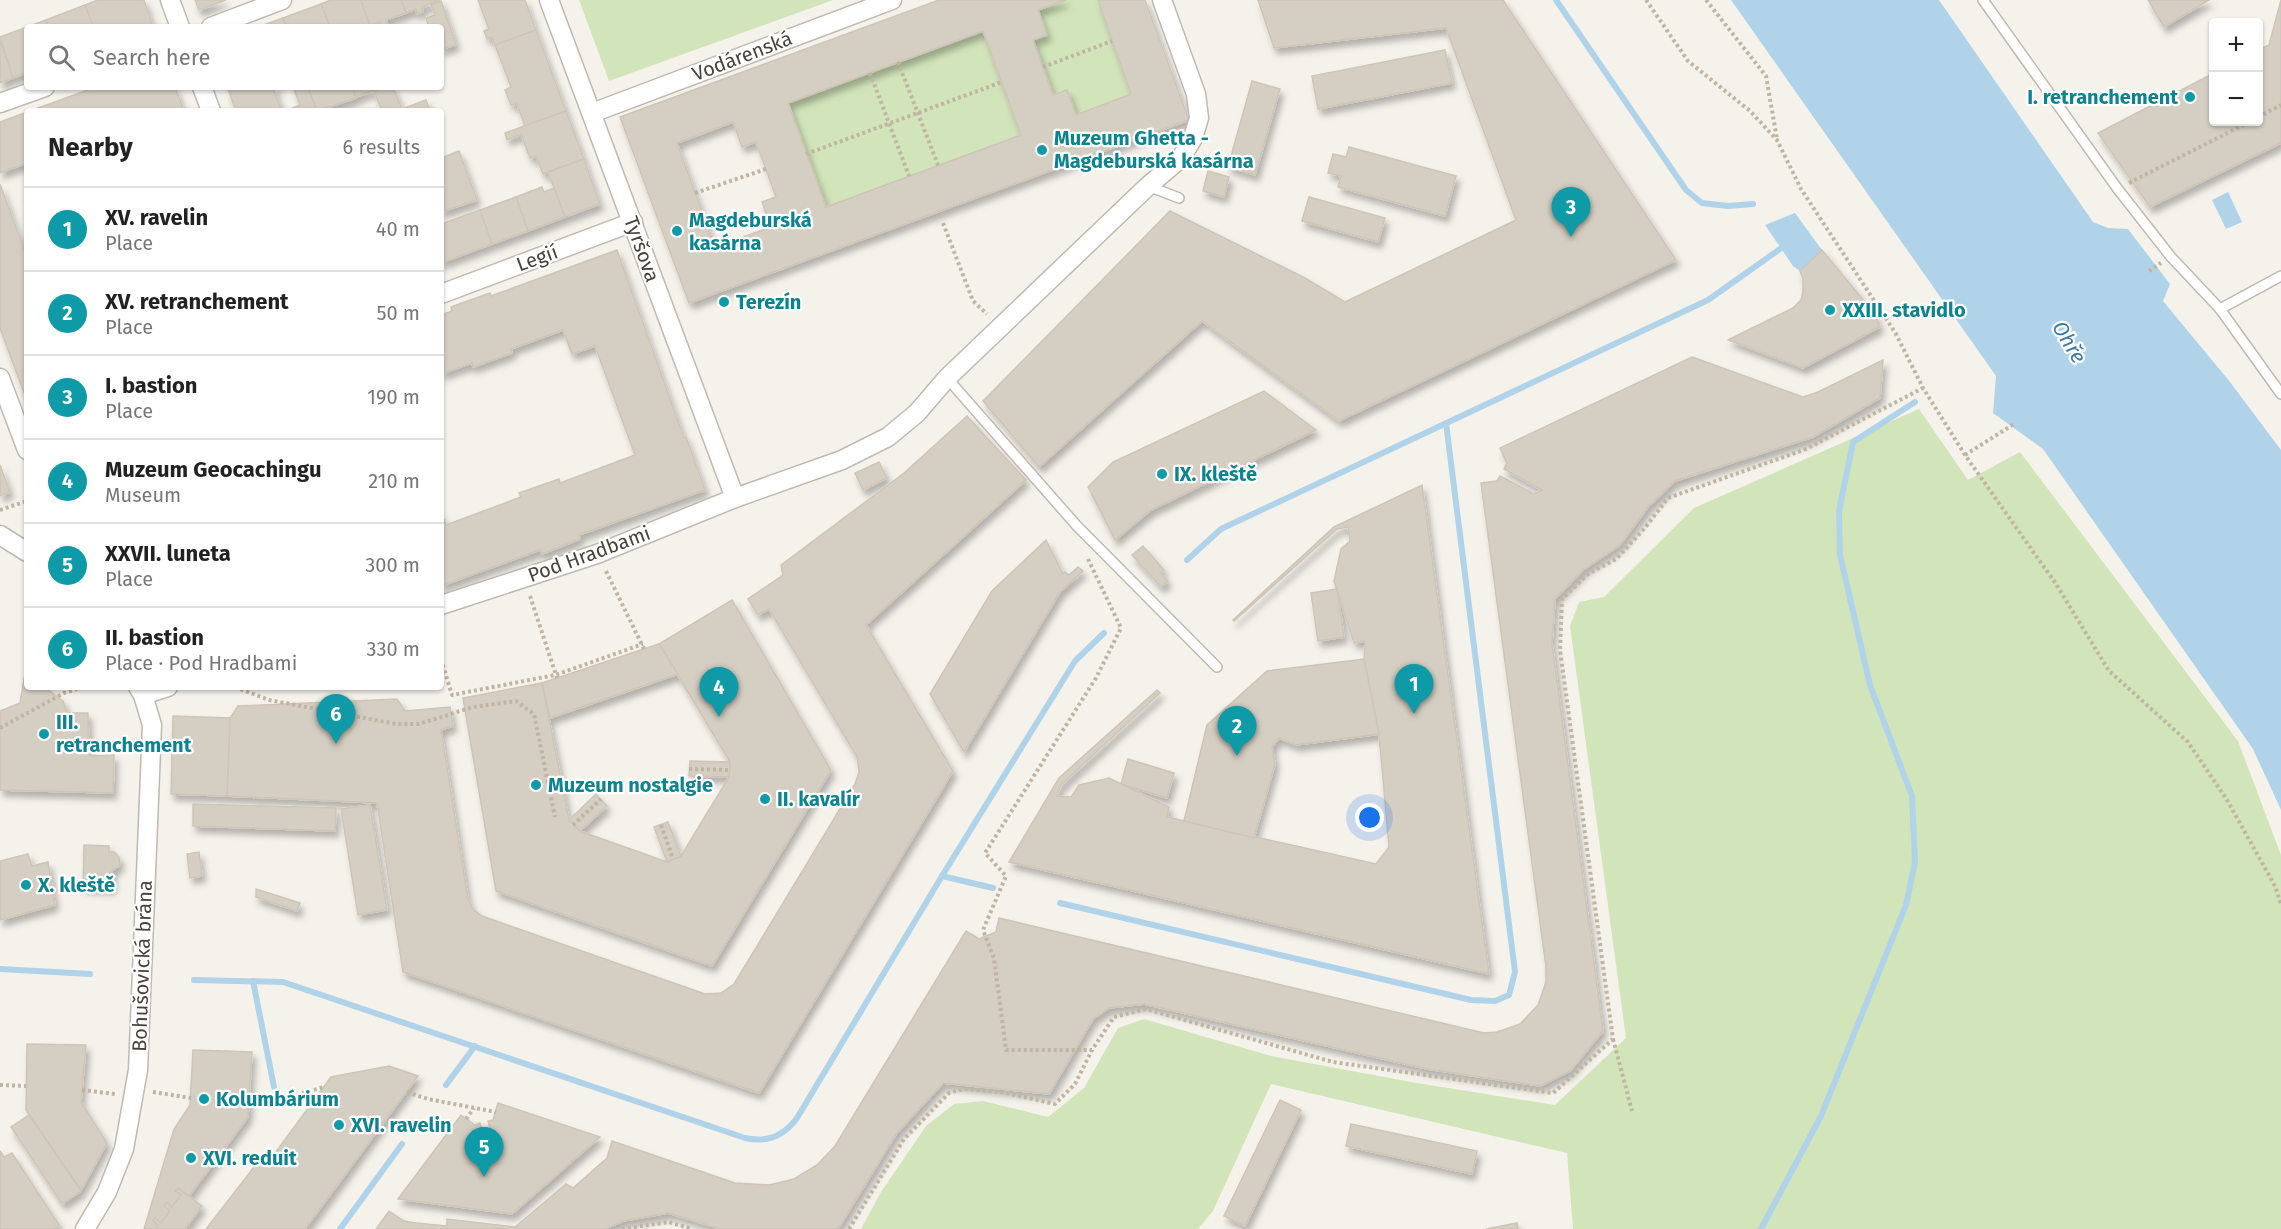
<!DOCTYPE html>
<html lang="en">
<head>
<meta charset="utf-8">
<style>
  :root { --surface:#fff; --page:#f6f6f6; --text:#222; --muted:#767676; --line:#e0e0e0; --accent:#e44c34 }
  body { margin:0; font-family:"Fira Sans",sans-serif; background:var(--page); color:var(--text) }
  .controls { position:absolute; right:18px; top:18px; display:grid; overflow:hidden; border-radius:6px; box-shadow:0 2px 4px #0004 }
  .controls button { width:54px; height:54px; display:grid; place-items:center; padding:0; border:0; border-bottom:2px solid var(--line); background:var(--surface); color:var(--text); font:30px sans-serif }
  .you { position:absolute; left:1370px; top:818px; width:21px; height:21px; margin:-15px; border:4px solid #fff; border-radius:50%; background:#1a73e8; box-shadow:0 0 0 9px #1a73e833 }
  .badge { display:grid; place-items:center; width:39px; height:39px; border-radius:50%; background:var(--accent); color:#fff; font-size:20px; font-weight:700 }
  .pin { position:absolute; translate:-50% -50px; filter:drop-shadow(0 2px 3px #0008) }
  .pin::after { content:''; position:absolute; top:32px; width:21px; height:18px; background:inherit; clip-path:polygon(0 0,100% 0,50% 100%) }
  .list { margin:0; padding:0; list-style:none }
  h2 { display:flex; justify-content:space-between; align-items:center; height:78px; margin:0; padding:0 24px; font-size:26px }
  h2 small { font-size:20px; font-weight:400; color:var(--muted) }
  .list li { display:grid; grid-template-columns:39px 1fr auto; gap:18px; align-items:center; box-sizing:border-box; height:84px; padding:0 24px; border-top:2px solid var(--line) }
  .list b { display:block; font-size:22px; white-space:nowrap }
  .list p { margin:0; font-size:20px; white-space:nowrap; color:var(--muted) }
  .list em { font-size:20px; font-style:normal; color:var(--muted) }
  .icon { flex:none; width:33px; height:33px; fill:none; stroke:currentColor; stroke-width:2; stroke-linecap:round; stroke-linejoin:round }
  .map { position:relative; flex:none; width:2281px; height:1229px; overflow:hidden }
  .search { position:absolute; background:var(--surface); box-shadow:0 2px 4px #0004; left:24px; top:24px; width:420px; height:66px; display:flex; align-items:center; gap:15px; box-sizing:border-box; padding:0 21px; border-radius:6px; color:var(--muted); font-size:22px }
  .panel { position:absolute; background:var(--surface); box-shadow:0 2px 4px #0004; left:24px; top:108px; width:420px; height:582px; border-radius:6px }
  .map>svg:first-child { display:block }
  .green { fill:#d2e4ba }
  .water { fill:#b0d3ea }
  .lines { fill:none; stroke-linecap:round; stroke-linejoin:round }
  .stream { stroke:#b0d3ea; stroke-width:6 }
  .building { fill:#d5cec3; stroke:#cfc5b7; stroke-width:1.5; fill-rule:evenodd; filter:url(#shadow) }
  .lane-casing { stroke:#bfb9b0; stroke-width:12 }
  .street-casing { stroke:#bfb9b0; stroke-width:21 }
  .path { stroke:#c0b5a2; stroke-width:4; stroke-dasharray:3 3; stroke-linecap:butt }
  .lane { stroke:#fff; stroke-width:9 }
  .street { stroke:#fff; stroke-width:18 }
  .culture-dot { fill:#0f9aa8; stroke:#fff; stroke-width:2 }
  .labels { text-anchor:middle; dominant-baseline:central; stroke-width:4.5; stroke-linejoin:round; paint-order:stroke }
  .street-label { font-size:20px; fill:#48433a; stroke:#fff }
  .culture-label { font-size:20px; font-weight:bold; fill:#0d838f; stroke:#fff; text-anchor:start }
  .water-label { font-size:21px; font-style:italic; fill:#3b79a2; stroke:#fff }
</style>
</head>
<body>
<div class="map">
<svg width="2281" height="1229" viewBox="0 0 2281 1229">
  <defs>
    <filter id="shadow"><feDropShadow dx="3.5" dy="6" stdDeviation="3" flood-color="#0004"/></filter>
  </defs>
  <rect width="100%" height="100%" fill="#f5f2ec"/>
  <g class="green">
    <path d="M579,0H833L609,81Z"/>
    <path d="M1066,0H1098L1131,94L1076,115L1067,90L1053,95L1033,40L1038,10Z"/>
    <path d="M983,31L1021,135L826,207L788,103Z"/>
    <path d="M1919,409L1968,480L2020,452L2238,741L2281,855V1229H1573L1567,1153L1271,1084L1213,1211L1198,1229H861L881,1192L926,1126L954,1104L983,1101L1048,1117L1084,1088L1118,1028L1144,1019L1271,1056L1417,1083L1555,1105L1626,1038L1570,626L1579,602L1604,597L1694,508Z"/>
  </g>
  <g class="water">
    <path d="M1731,0H1939L2093,222L2108,228L2128,229L2170,284L2163,301L2230,382L2281,450V810L2253,749L2043,449L1993,413L1996,376Z"/>
    <path d="M2228,192L2242,222L2226,229L2212,200Z"/>
    <path d="M1795,213L1822,250L1800,271L1793,266L1765,225Z"/>
  </g>
  <g class="lines">
    <g class="stream">
      <path d="M1556,0L1686,190L1702,203L1728,206L1753,204"/>
      <path d="M1187,560L1221,529L1708,300L1787,244"/>
      <path d="M942,876L993,888"/>
      <path d="M1060,903L1471,1000L1495,1001L1509,995L1515,972L1446,423"/>
      <path d="M0,969L90,974"/>
      <path d="M194,980L283,982L745,1138C767,1143 784,1136 797,1118L942,876L1075,661L1104,633"/>
      <path d="M253,981L274,1087"/>
      <path d="M446,1085L475,1046"/>
      <path d="M340,1229L402,1144"/>
      <path d="M1761,1229L1821,1116L1906,905L1915,862L1912,796L1870,685L1840,555L1839,511L1853,442L1915,402"/>
    </g>
  </g>
  <g class="building">
    <path d="M98,0H144L153,27H93L85,5Z"/>
    <path d="M195,0H226L199,10Z"/>
    <path d="M331,0H361L370,26L330,27L321,4Z"/>
    <path d="M361,0H401L406,13L386,20L388,25L381,27L380,22L370,26Z"/>
    <path d="M401,0H440L422,7L423,12L417,14L416,9L406,13Z"/>
    <path d="M478,0H525L536,30L495,45L492,37L487,39L484,31L489,29Z"/>
    <path d="M939,0H1066L1038,10L1047,35L1033,40L1053,95L1067,90L1076,115L1131,94L1098,0H1145L1189,120L689,303L620,117ZM983,31L1021,135L826,207L788,103ZM733,122L742,147L756,142L776,197L762,202L771,227L715,247L677,143Z"/>
    <path d="M1258,0H1503L1676,260L1339,421L1202,321L1039,467L983,401L1170,211L1305,278L1345,302L1516,220L1446,28L1274,48Z"/>
    <path d="M2148,0H2209L2164,27Z"/>
    <path d="M2281,0V143L2150,207L2098,133L2214,73V122H2258V50L2269,45Z"/>
    <path d="M441,1L456,44L441,50V27H429L426,18L435,15L431,5Z"/>
    <path d="M321,4L330,27H286L283,18Z"/>
    <path d="M85,5L93,27H48L46,20Z"/>
    <path d="M283,18L286,27H258Z"/>
    <path d="M46,20L48,27H27V73L13,78L0,37Z"/>
    <path d="M536,30L566,111L525,126L517,104L511,105L505,90L511,87L495,45Z"/>
    <path d="M0,39L13,78L0,83Z"/>
    <path d="M1445,50L1452,83L1318,109L1312,76Z"/>
    <path d="M1252,81L1280,89L1255,175L1228,167Z"/>
    <path d="M96,87H175L184,111H30Z"/>
    <path d="M234,87H279L274,90L282,111H236L228,89Z"/>
    <path d="M293,87H308L317,111H285L300,105Z"/>
    <path d="M315,87H352L356,98L317,111L309,89Z"/>
    <path d="M352,87H383L356,97Z"/>
    <path d="M383,87H393L403,111H382L374,91Z"/>
    <path d="M426,100L430,111H403L402,109Z"/>
    <path d="M566,111L584,159L543,174L536,156L530,158L521,134L507,140L505,133Z"/>
    <path d="M27,112V163L0,173V122Z"/>
    <path d="M1349,147L1456,176L1445,216L1338,187L1341,176L1328,173L1333,154L1346,157Z"/>
    <path d="M459,151L477,200L441,212V158Z"/>
    <path d="M584,159L600,204L565,217L548,172Z"/>
    <path d="M1208,171L1229,177L1224,197L1203,191Z"/>
    <path d="M0,184L27,257V401L0,328Z"/>
    <path d="M542,187L544,192L554,188L565,217L528,231L516,197Z"/>
    <path d="M516,197L528,231L492,244L480,210Z"/>
    <path d="M1309,197L1385,218L1378,242L1302,221Z"/>
    <path d="M480,210L492,244L441,263V224Z"/>
    <path d="M617,250L684,438L686,437L705,490L579,535L580,539L542,554L540,550L441,586V512L446,525L521,497L519,493L559,479L560,483L635,455L595,346L572,354L563,330L511,349L512,353L473,367L472,363L441,374V315L452,311L451,307L490,293L491,296Z"/>
    <path d="M1822,250L1874,313L1880,327L1803,368L1728,340L1793,308L1801,300L1803,292V279L1800,271Z"/>
    <path d="M1692,357L1803,397L1818,392L1883,360L1880,398L1813,437L1675,481L1648,507L1620,545L1583,570L1555,599L1552,643L1603,1031L1570,1071L1540,1086L1427,1069L1144,1004L1109,1008L1093,1019L1049,1094L943,1083L896,1134L838,1229H721L668,1213L623,1221L605,1229H376L389,1211L404,1221L416,1223L447,1226V1219L515,1227L566,1184L573,1188L607,1158L612,1141L735,1183L769,1185L794,1179L817,1165L835,1146L966,931L979,939L996,932L999,918L1484,1033L1497,1032L1520,1024L1538,1005L1546,982V967L1481,483L1497,481L1500,476L1534,494L1542,490L1504,469L1507,463L1500,448Z"/>
    <path d="M1264,391L1316,430L1151,510L1115,540L1088,487L1113,462Z"/>
    <path d="M967,416L1026,480L866,625L953,771L759,1093L403,972L377,803L227,796L230,718L238,706L397,699L405,711L450,707L453,726L441,730L468,899L473,909L482,916L705,994L721,993L734,984L855,784L859,772L857,757L769,609L758,615L748,599L783,575L781,565L904,473Z"/>
    <path d="M879,462L887,478L863,490L855,473Z"/>
    <path d="M0,465L10,492L0,496Z"/>
    <path d="M1422,485L1489,974L1009,862L1059,778L1157,690L1160,693L1061,785L1057,796L1071,797L1079,785L1109,778L1169,807L1167,817L1376,864L1389,847L1379,734L1364,659L1365,641L1354,643L1334,581L1341,549L1350,541L1348,527L1337,529L1234,621L1233,620L1334,527Z"/>
    <path d="M1046,540L1063,574L1065,572L1069,575L1078,567L1083,571L1060,592L964,752L930,694L992,591Z"/>
    <path d="M1143,546L1164,570L1160,573L1168,581L1161,587L1132,555Z"/>
    <path d="M1337,589L1344,637L1318,641L1311,593Z"/>
    <path d="M732,600L831,770L712,966L496,891L463,698L542,683L569,820L580,831L667,862L681,856L729,777L730,762L659,644Z"/>
    <path d="M659,644L678,674L550,718L542,683Z"/>
    <path d="M1364,659L1379,734L1296,745L1279,738L1272,747L1275,764L1254,838L1184,821L1207,725L1267,671Z"/>
    <path d="M25,673L27,674V687H44L63,701L67,713H88L89,756L114,755L113,793L0,790V711L20,703Z"/>
    <path d="M173,716L230,718L227,796L171,794Z"/>
    <path d="M1128,759L1174,773L1167,798L1121,784Z"/>
    <path d="M690,761L730,762L729,777L689,776Z"/>
    <path d="M596,794L607,806L580,831L569,820Z"/>
    <path d="M193,804L336,808L335,831L193,826Z"/>
    <path d="M370,805L387,910L358,915L341,809Z"/>
    <path d="M668,822L681,856L667,862L654,827Z"/>
    <path d="M84,845L109,846V852H114L119,857L120,865L112,871V888L83,887Z"/>
    <path d="M199,852L202,876L190,878L187,854Z"/>
    <path d="M28,854L32,866L48,862L55,905L0,920V861Z"/>
    <path d="M256,889L300,903L297,911L256,897Z"/>
    <path d="M27,1044L86,1045L81,1102L107,1143L81,1190L26,1110Z"/>
    <path d="M193,1050L252,1052L248,1117L189,1196L178,1188L175,1191L181,1195L172,1207L167,1202L164,1206L170,1211L161,1223L155,1218L153,1221L158,1225L156,1229H144L174,1129L190,1105Z"/>
    <path d="M389,1066L418,1076L305,1229H206L261,1158L270,1160L331,1077Z"/>
    <path d="M1280,1100L1301,1110L1245,1226L1224,1216Z"/>
    <path d="M498,1103L600,1137L512,1214L398,1199L461,1115L475,1125L480,1123L489,1155L497,1153L488,1121L493,1120Z"/>
    <path d="M29,1115L81,1191L62,1204L11,1127Z"/>
    <path d="M1351,1124L1477,1151L1472,1174L1346,1146Z"/>
    <path d="M0,1151L4,1157L12,1153L59,1225L55,1229H0Z"/>
    <path d="M178,1188L202,1206L185,1229H156L158,1225L153,1221L155,1218L161,1223L170,1211L164,1206L167,1202L172,1207L181,1195L175,1191Z"/>
    <path d="M1517,1223L1518,1229H1486Z"/>
  </g>
  <g class="lines">
    <g class="lane-casing">
      <g id="lane">
        <path d="M1983,0L2117,188L2171,257L2220,309L2281,394"/>
        <path d="M1148,186L1179,198"/>
        <path d="M2220,309L2281,276"/>
        <path d="M947,378L1077,526L1217,667"/>
      </g>
    </g>
    <g class="street-casing">
      <g id="street">
        <path d="M170,0L180,27"/>
        <path d="M549,0L735,498"/>
        <path d="M211,27L282,0"/>
        <path d="M202,87L211,111"/>
        <path d="M0,103L45,87"/>
        <path d="M592,113L892,0"/>
        <path d="M441,294L633,222"/>
        <path d="M0,378L27,450"/>
        <path d="M0,535L27,552"/>
        <path d="M441,605L597,554L735,498L842,460L888,437L917,413L947,378L1148,186L1181,158L1193,138L1199,118L1196,94L1162,0"/>
        <path d="M143,695L168,687"/>
        <path d="M85,1229L107,1192L124,1149L138,1070L152,725L143,695L138,687"/>
      </g>
    </g>
    <g class="path">
      <path d="M1646,0L1688,61L1750,111L1777,140L1801,189L1896,334L1923,388L1965,455L2056,584L2109,671L2188,742L2227,800L2275,886L2281,904"/>
      <path d="M1706,0L1766,76L1777,139"/>
      <path d="M898,62L938,165"/>
      <path d="M1043,67L1112,41"/>
      <path d="M870,73L909,176"/>
      <path d="M2258,117L2281,105"/>
      <path d="M806,154L1002,82"/>
      <path d="M2129,183L2249,122"/>
      <path d="M695,193L766,169"/>
      <path d="M943,223L973,301L987,314"/>
      <path d="M2149,271L2161,263"/>
      <path d="M1965,455L2014,424"/>
      <path d="M0,510L27,501"/>
      <path d="M1088,559L1121,628L1096,678L985,853L1006,876L983,930L994,958L1006,1050H1092L1114,1017L1146,1009L1333,1062L1553,1093L1613,1039L1560,650L1562,599L1588,574L1616,559L1644,529L1668,498L1806,449L1923,388"/>
      <path d="M606,571L644,649"/>
      <path d="M530,596L557,678"/>
      <path d="M441,659L452,695L555,675L643,644"/>
      <path d="M235,687L269,700L396,724H419L473,707L516,701L534,714L555,817"/>
      <path d="M0,728L64,693L83,687"/>
      <path d="M689,769L729,770"/>
      <path d="M573,825L601,799"/>
      <path d="M661,825L673,859"/>
      <path d="M1613,1039L1632,1111"/>
      <path d="M0,1085L26,1086"/>
      <path d="M82,1090L115,1094"/>
      <path d="M153,1092L191,1098"/>
      <path d="M407,1092L428,1099L496,1112"/>
      <path d="M249,1101L293,1096L324,1087"/>
      <path d="M466,1119L474,1108"/>
      <path d="M622,1229L669,1222L692,1229"/>
      <path d="M849,1229L904,1139L949,1093L964,1089L1002,1092L1055,1104L1075,1084L1092,1050"/>
    </g>
    <use href="#lane" class="lane"/>
    <use href="#street" class="street"/>
  </g>
  <g class="culture-dot">
    <circle cx="2190" cy="97" r="6"/>
    <circle cx="1042" cy="150" r="6"/>
    <circle cx="677" cy="231" r="6"/>
    <circle cx="724" cy="302" r="6"/>
    <circle cx="1830" cy="310" r="6"/>
    <circle cx="1162" cy="474" r="6"/>
    <circle cx="44" cy="734" r="6"/>
    <circle cx="536" cy="785" r="6"/>
    <circle cx="765" cy="799" r="6"/>
    <circle cx="26" cy="885" r="6"/>
    <circle cx="204" cy="1099" r="6"/>
    <circle cx="339" cy="1125" r="6"/>
    <circle cx="191" cy="1158" r="6"/>
  </g>
  <g class="labels">
    <g class="street-label">
      <text transform="translate(742 56) rotate(-21)">Vodárenská</text>
      <text transform="translate(642 249) rotate(70)">Tyršova</text>
      <text transform="translate(537 258) rotate(-20)">Legií</text>
      <text transform="translate(589 554) rotate(-20)">Pod Hradbami</text>
      <text transform="translate(142 966) rotate(-88)">Bohušovická brána</text>
    </g>
    <g class="culture-label">
      <text x="2178" y="97" text-anchor="end">I. retranchement</text>
      <text x="1054" y="138">Muzeum Ghetta -<tspan x="1054" dy="23">Magdeburská kasárna</tspan></text>
      <text x="689" y="220">Magdeburská<tspan x="689" dy="23">kasárna</tspan></text>
      <text x="736" y="302">Terezín</text>
      <text x="1842" y="310">XXIII. stavidlo</text>
      <text x="1174" y="474">IX. kleště</text>
      <text x="56" y="722">III.<tspan x="56" dy="23">retranchement</tspan></text>
      <text x="548" y="785">Muzeum nostalgie</text>
      <text x="777" y="799">II. kavalír</text>
      <text x="38" y="885">X. kleště</text>
      <text x="216" y="1099">Kolumbárium</text>
      <text x="351" y="1125">XVI. ravelin</text>
      <text x="203" y="1158">XVI. reduit</text>
    </g>
    <g class="water-label">
      <text transform="translate(2069 342) rotate(59)">Ohře</text>
    </g>
  </g>
</svg>
<div class="controls">
<button>+</button>
<button>−</button>
</div>
<div class="you"></div>
<div class="pin badge" style="left:1414px;top:714px;background:#0f9aa8">1</div>
<div class="pin badge" style="left:1237px;top:756px;background:#0f9aa8">2</div>
<div class="pin badge" style="left:1571px;top:237px;background:#0f9aa8">3</div>
<div class="pin badge" style="left:719px;top:717px;background:#0f9aa8">4</div>
<div class="pin badge" style="left:484px;top:1177px;background:#0f9aa8">5</div>
<div class="pin badge" style="left:336px;top:744px;background:#0f9aa8">6</div>
<div class="search"><svg class="icon" aria-label="search" viewBox="0 0 24 24"><circle cx="10" cy="10" r="6"/><path d="M15 15l6 6"/></svg>Search here</div>
<section class="panel">
<h2>Nearby<small>6 results</small></h2>
<ul class="list">
<li><span class="badge" style="background:#0f9aa8">1</span><div><b>XV. ravelin</b><p>Place</p></div><em>40 m</em></li>
<li><span class="badge" style="background:#0f9aa8">2</span><div><b>XV. retranchement</b><p>Place</p></div><em>50 m</em></li>
<li><span class="badge" style="background:#0f9aa8">3</span><div><b>I. bastion</b><p>Place</p></div><em>190 m</em></li>
<li><span class="badge" style="background:#0f9aa8">4</span><div><b>Muzeum Geocachingu</b><p>Museum</p></div><em>210 m</em></li>
<li><span class="badge" style="background:#0f9aa8">5</span><div><b>XXVII. luneta</b><p>Place</p></div><em>300 m</em></li>
<li><span class="badge" style="background:#0f9aa8">6</span><div><b>II. bastion</b><p>Place · Pod Hradbami</p></div><em>330 m</em></li>
</ul>
</section>
</div>
</body>
</html>
